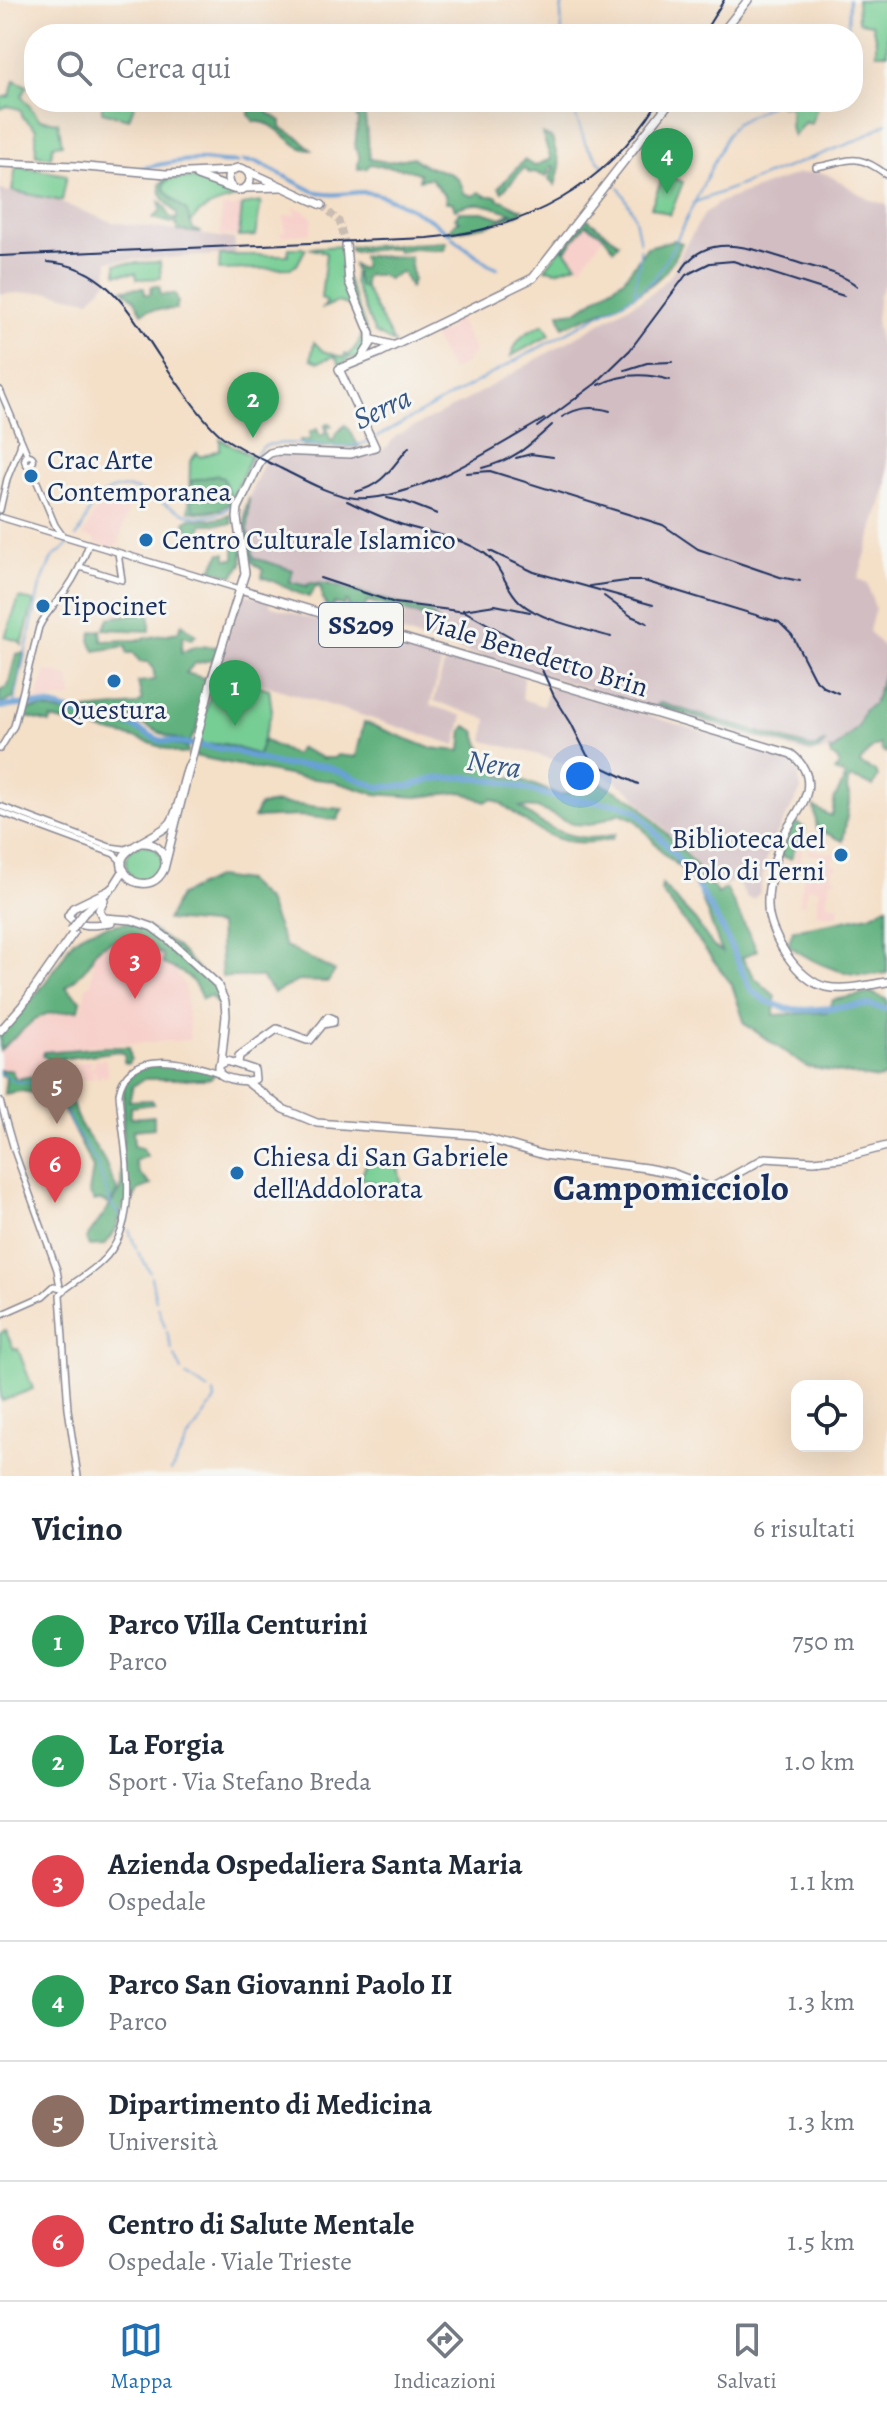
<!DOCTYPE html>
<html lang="it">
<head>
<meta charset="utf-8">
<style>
  :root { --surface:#fff; --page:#f2f2f3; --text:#1f2937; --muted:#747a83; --line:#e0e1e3; --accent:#1f6fb2 }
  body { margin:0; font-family:Alegreya,serif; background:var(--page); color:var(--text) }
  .controls { position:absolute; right:24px; bottom:24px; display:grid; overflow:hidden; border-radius:16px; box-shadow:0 8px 32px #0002 }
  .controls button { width:72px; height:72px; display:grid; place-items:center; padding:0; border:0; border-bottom:2px solid var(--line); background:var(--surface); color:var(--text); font:40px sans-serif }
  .you { position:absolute; left:580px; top:776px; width:28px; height:28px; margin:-20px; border:6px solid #fff; border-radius:50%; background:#1a73e8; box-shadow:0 0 0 12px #1a73e833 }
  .badge { display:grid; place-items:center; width:52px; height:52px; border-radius:50%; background:var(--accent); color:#fff; font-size:26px; font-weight:700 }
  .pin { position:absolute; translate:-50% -66px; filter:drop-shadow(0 2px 4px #0008) }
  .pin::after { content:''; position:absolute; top:42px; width:28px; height:24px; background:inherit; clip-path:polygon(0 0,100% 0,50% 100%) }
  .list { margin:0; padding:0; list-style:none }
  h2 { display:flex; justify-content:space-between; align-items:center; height:104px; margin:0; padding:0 32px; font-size:34px }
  h2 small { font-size:26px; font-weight:400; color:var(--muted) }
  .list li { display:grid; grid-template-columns:52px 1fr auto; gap:24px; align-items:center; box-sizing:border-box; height:120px; padding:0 32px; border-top:2px solid var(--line) }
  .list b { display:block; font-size:30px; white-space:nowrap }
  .list p { margin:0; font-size:26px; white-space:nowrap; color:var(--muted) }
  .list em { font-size:26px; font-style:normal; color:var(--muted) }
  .icon { flex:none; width:44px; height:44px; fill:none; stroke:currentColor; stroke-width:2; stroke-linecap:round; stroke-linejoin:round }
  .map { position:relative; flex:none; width:887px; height:1476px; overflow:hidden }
  .search { position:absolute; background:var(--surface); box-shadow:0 8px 32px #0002; left:24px; right:24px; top:24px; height:88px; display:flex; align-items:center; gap:20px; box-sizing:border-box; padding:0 28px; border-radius:32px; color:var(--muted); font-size:30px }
  .sheet { height:824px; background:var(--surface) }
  nav { display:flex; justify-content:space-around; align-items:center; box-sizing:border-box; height:112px; border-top:2px solid var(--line); background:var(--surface); font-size:22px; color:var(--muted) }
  nav a { display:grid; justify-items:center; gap:4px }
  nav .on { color:var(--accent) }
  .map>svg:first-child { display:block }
  .built { fill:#f7d0cb }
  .industrial { fill:#d2bec2 }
  .green { fill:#77ce94; stroke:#497e79; stroke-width:2 }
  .forest { fill:#61b17e; stroke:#3e706e; stroke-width:2 }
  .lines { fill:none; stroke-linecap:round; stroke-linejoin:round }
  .stream { stroke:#67a0d6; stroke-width:2 }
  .canal { stroke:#67a0d6; stroke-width:4 }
  .river { stroke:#67a0d6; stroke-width:6 }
  .major-tunnel { stroke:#c9bcb2; stroke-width:7; stroke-dasharray:7 3.5; stroke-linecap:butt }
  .minor-casing { stroke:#888792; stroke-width:8 }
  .major-casing { stroke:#888792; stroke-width:10 }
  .minor { stroke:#fff; stroke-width:5 }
  .major { stroke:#fff; stroke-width:7 }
  .rail { stroke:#1b2f5e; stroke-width:2 }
  .major-bridge-casing { stroke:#888792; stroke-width:10; stroke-linecap:butt }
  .major-bridge { stroke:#fff; stroke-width:7 }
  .poi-dot { fill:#1f6fb2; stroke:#f6f6f2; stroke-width:3 }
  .labels { text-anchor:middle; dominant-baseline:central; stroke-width:6; stroke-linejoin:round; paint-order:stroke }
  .shield { fill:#f6f6f2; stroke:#5d6b8a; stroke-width:2 }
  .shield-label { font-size:26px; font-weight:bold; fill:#1b2f5e }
  .poi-label { font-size:28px; fill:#1b2f5e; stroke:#f6f6f2; text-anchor:start }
  .street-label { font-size:28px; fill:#1b2f5e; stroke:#f6f6f2 }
  .water-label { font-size:30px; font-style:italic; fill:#365788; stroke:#f6f6f2 }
  .district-label { font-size:36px; font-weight:bold; fill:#1b2f5e; stroke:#f6f6f2 }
</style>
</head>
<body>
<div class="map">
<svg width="887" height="1476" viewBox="0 0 887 1476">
  <rect width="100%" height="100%" fill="#f6f6f2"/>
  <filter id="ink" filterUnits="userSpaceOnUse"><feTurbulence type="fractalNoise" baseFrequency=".0125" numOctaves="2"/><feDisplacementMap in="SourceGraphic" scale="16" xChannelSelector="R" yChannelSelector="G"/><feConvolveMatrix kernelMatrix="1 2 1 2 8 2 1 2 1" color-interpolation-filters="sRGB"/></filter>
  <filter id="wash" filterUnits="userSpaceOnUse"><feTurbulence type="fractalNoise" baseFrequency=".006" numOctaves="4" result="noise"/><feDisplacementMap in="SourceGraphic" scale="32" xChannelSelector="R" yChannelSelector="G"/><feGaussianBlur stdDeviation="1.8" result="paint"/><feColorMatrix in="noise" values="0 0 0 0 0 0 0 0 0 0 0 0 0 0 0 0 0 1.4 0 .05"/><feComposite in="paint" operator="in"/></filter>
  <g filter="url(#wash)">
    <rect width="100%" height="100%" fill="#f4dfc7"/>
    <g class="built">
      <path d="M237,205H242L239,237L220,235L222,206L235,208Z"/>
      <path d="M295,207L307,213L313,219L310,233L281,236L280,233L285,231L284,216L296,215V210H293Z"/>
      <path d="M586,224L604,236L581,267L566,250Z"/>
      <path d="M458,318L475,351L464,365L451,371L433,336L451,328V321Z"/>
      <path d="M108,501L129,507L118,546L115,545L114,548L95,543V539L83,536L96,509H99Z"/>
      <path d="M46,671L69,676L72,698L39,701V693Z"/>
      <path d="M797,849L802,850L800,863H797L796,871L822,875L825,857L808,854V849L834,853L832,864L837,865V868L832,867L831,875L835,877V880H830L826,902L839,906L837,916L816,913L819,889L807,887L804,905H800L804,875L781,874L782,863L792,864L795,862Z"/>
      <path d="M142,937L160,948L185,986L190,1040L94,1045L44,1053L41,1070L37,1075L16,1079L11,1070H0V1050L37,1021L47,1016L82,1011L86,987L91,984L94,952L111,941Z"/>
      <path d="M105,1058L108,1076L104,1077L102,1073L101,1077L97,1078L95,1071L90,1072L94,1074V1078L80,1080V1076L83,1075L82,1073L77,1074L78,1081L70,1082L68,1064L75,1063L77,1070L82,1068L78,1067V1063L92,1060V1065H89L90,1068L95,1066L94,1060L98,1059L100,1063L101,1059Z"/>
    </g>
    <g class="industrial">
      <path d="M819,172L829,175L868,199L887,205V279L879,295L876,319L880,344L887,356V484L858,579L867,583L875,608L869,631L885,649V671L874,703L864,711L858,727L834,750L809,754L399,632L407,607L327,584L308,587L290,582L292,569L247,556L243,510L264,463L271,457L280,453L368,457L379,452L388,446L396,436L463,402L652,293L671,275L686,244L705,213L720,202L798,174Z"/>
      <path d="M0,190L51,199L112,222L234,239L236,254L108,261L107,281L90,300L48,292L0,294Z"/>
      <path d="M241,593L270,601V606L395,645L397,639L444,653L430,705L463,716L456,745L218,670Z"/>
      <path d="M447,654L524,677L522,699L543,706L550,686L783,756L792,762L798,772L801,790L769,848L759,894L753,899L747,898L735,880L727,884L718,886L629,790L607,777L532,753L484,741L487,719L434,701Z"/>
    </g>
    <g class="green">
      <path d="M857,0H887V53H876V42L872,24L858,22Z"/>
      <path d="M14,80L27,86L22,96L39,119L58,122L62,144L53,145L51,157L36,155V129L23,117L20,109L8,106L0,109V98L10,96Z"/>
      <path d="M102,102H132L135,103L129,119L102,112Z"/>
      <path d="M780,102H819L811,124L805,122L793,136C787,125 793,115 789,105L781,106L778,103Z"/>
      <path d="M16,166L67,175L62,201L12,191Z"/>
      <path d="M664,174L683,182L670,215L651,207Z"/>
      <path d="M189,178L204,180L235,192L236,197C221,204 198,206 191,224C185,209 174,202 164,189L165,183L169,179Z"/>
      <path d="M261,202L255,236L239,237L242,205Z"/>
      <path d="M341,246L345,273L369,337L364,354L356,359L349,357L348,360L340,365L335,356L318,362L311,359L314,342L323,351L344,358L345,354L347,356C367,339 366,323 348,305L337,302L323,308L327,302L321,298L326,253L309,248Z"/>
      <path d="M562,247L577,264L557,271L545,269Z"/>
      <path d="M289,248H306L297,265L291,268L219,270L220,255H288Z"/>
      <path d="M160,262L161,278L137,279L136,273L116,274V264Z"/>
      <path d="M355,271L359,286L365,288L394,343L375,333L354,283Z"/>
      <path d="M544,324L550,335L511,356C519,335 525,333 544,324Z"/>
      <path d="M220,439L251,456C236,487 231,522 189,511L190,461L197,453L201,457L220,449Z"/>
      <path d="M19,598L34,601L22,645L19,641L5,637Z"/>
      <path d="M216,673L269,689L272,711L258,755L225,744L203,745L198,741Z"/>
      <circle cx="144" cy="863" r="18"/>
      <path d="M370,1154L397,1161L403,1193L361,1178Z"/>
      <path d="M5,1330L14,1349H18L33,1389L2,1401L0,1396V1334Z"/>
    </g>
    <g class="forest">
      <path d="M249,102H261L269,113L281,121V128L298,137L312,150C289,150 278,119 254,122L249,115Z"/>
      <path d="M362,108L365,117L370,159L387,162L413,157C429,176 459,163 464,193L473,196L479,192L486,196H496L499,200C509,200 513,210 523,209L522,212L489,225L451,232L450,230L455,223L460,221L455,218L459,212H483L501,218L512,213C488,206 480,199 455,209L452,202H446L445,195C437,189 436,182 430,178L419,180L420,174C403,166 388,168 370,164L367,168L358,169C357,160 363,157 355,148L358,119L356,117Z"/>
      <path d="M542,134L552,138L560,167L555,185L549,179L554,167L551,166L546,177L535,172L529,173L524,168L502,192L499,187L524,160L534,166L551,159Z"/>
      <path d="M165,179H169L165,183L164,189L172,199L186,210L193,229L201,233L178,231L175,221L171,223L153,218L161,210L159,201L166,208L169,217L177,219V214C169,205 159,197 160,185Z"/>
      <path d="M585,217L619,243L614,249L604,236L586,224L566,250L562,247Z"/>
      <path d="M673,240L682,243C676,253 670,268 662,275C635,301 596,313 563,327L559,313L577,311L624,279L647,247Z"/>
      <path d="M447,242L445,250C426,251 419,245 398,252L396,248L351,252L350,247Z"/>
      <path d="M362,256L410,257L413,280L410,287L402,272L388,279L380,275H366L364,281L365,288L359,286L353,264L360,269L364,267Z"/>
      <path d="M152,286H159L161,295L175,294L178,302L176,309L148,310L142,313L135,300L123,289L144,288L145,294H150Z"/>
      <path d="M329,423L332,426L327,428L330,440L333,441L336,434L345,425L349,429L359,447H303L300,440H310V432L317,429L320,436L325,434V425Z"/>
      <path d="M216,475L223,478L232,502L219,510L193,511L191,481Z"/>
      <path d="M249,498L248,529L254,558L293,570L290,582L307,586L308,583L327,584L429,612L437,620L367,601L364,611L347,607L349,602L346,601L344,606L334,603V605L328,609L322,597L321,588L316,586L309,597C292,592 278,582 262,577L263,570L252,562C246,540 241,520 249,498Z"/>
      <path d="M230,515L232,524H202L199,539L190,533L185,522L190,518C203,520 219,521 230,515Z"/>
      <path d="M234,547H243L242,564L233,576L211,569L221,553H226V559H234Z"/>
      <path d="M150,611V631L104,629L109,618Z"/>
      <path d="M182,624L196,635L192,639L183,636L181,653L195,646L219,647L215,659L194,664L186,673L210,680L197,730L189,743L167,736L130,718L76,711L136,705L142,701L138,682L155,680L153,667L147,662H140L133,652L127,654L126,646L95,651L90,640L92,632L101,630L102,641L136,640L178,632Z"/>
      <path d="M885,649H887V753L882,751L880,744L871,749L860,762V764L876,772L878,777L873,786L852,778L848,781L847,790L850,797L843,841L817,829L814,807L831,816C834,810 833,804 835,798C839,790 843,784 846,776L835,771L839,765L838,760L832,756L830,750H834L858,727L864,711L874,703L885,671Z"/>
      <path d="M24,653L14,698L0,705V692L8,686L16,654Z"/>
      <path d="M660,703L809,747H817L823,742L825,743L818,750L810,751L656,706Z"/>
      <path d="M43,708L110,724L131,726L162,741L188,748V753L180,754L139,739L51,719L50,723L23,716L24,710Z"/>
      <path d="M364,722L430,748L461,751L463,730L466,726L475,731L484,756L491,766L503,776L522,780L559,795L584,790L600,783L636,801L694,863L718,894L726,888L757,950L742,958L756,979L775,996L774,1015L827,1012L833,1000L872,993L887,1000V1076L878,1079L807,1067L745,1024L732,985L661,891L662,885L695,920L713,946L722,952L694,879L664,854L636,820L620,813L590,825L573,824L537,808L520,807C546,830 580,845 615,834L612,839C576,847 553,842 523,820C513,813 504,803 492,799L485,802L463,792L417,797L375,794L332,781L297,777L194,756L198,740L203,745L225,744L258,755L263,740L294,755L300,748L322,758H335L337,755L356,757Z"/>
      <path d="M275,803L343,809L337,820L300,816L254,818L259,806Z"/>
      <path d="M794,822L805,828L802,843L796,845L791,859L780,856Z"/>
      <path d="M217,877L246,881L267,901L285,946L335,971L328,982L298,981L274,993L261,977H222L219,925L167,920L180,895Z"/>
      <path d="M887,906V973C850,980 818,966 788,945L793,930L870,915Z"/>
      <path d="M130,922L147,927L176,946L218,990L223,1006V1016L217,1004L210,996L202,999C193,976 185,973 163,964V955L160,953L151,954L150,953L155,949C142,934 109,937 95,952C92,955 92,960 89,964C83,973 74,980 66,987L81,1001L79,1010L46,1014L35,1019L0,1050V1035C21,1013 42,989 59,963C64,957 67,948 72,942C84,928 113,925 130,922Z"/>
      <path d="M105,1047H129L131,1059L128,1064L124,1062L125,1054L119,1051L60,1059L59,1062H53V1070L58,1073L57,1080C72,1088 71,1104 77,1118C84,1134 97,1146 105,1162C109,1171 112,1181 118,1191L109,1204L100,1200L94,1201L89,1192L93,1168L57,1097L21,1091L4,1094L6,1077L0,1074V1070H11L16,1079L39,1075L41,1079L52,1085L54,1083L48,1064L50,1060L43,1056L44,1052Z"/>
      <path d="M157,1064C168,1065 178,1068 188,1069L189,1066L216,1073L211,1078L203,1079H144L133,1086L129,1101L152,1100L154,1104L130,1107L131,1118L154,1116V1128L133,1130L134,1146L142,1148L147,1156L135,1161L139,1173L151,1185L138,1190L132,1202L123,1205C120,1221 116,1234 104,1245L89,1246L86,1239L121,1190L124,1083C134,1070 140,1065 157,1064Z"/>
    </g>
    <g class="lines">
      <g class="stream">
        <path d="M562,34L561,13L563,0"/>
        <path d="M848,34L849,0"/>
        <path d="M571,102L586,145L603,166"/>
        <path d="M619,187L634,214L640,243"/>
        <path d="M693,203L856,141L887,123"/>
        <path d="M635,294C634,278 641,265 640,248"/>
        <path d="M375,438L633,296L654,279L672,249L728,133L735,124L775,102"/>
        <path d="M76,537C86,526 87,509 97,500C140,459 174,536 222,512C244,501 245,461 264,446C296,437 343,455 369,441"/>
        <path d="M14,704L40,586L52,558L72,542"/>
        <path d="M0,1072L13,1081L31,1083L57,1092L74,1129L97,1163L111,1204L121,1217"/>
        <path d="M129,1230L136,1248"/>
        <path d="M138,1252L150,1272"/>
        <path d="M151,1277L156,1301"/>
        <path d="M158,1307L165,1327"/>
        <path d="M167,1332L172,1350"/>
        <path d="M175,1356L182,1371"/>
        <path d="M187,1376L209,1390"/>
        <path d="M171,1471L187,1440L215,1400L214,1393"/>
      </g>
      <g class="canal">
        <path d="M243,161L257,162L313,191L323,193"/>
        <path d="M141,169C160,164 179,160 199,160C212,160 224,164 237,162"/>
        <path d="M326,194C339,196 351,192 364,192C388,193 432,219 450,234"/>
        <path d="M453,238L488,264L497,268"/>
      </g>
      <path class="river" d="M0,707L29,704L53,706L101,721L124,722L159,740L230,750L280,765L325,766L378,787L410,786L434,779L464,777L502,782L562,799L620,804L637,811L688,870L724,931L751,990L766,1001L788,1009L807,1010L868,1005L887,1009"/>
    </g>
  </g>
  <g filter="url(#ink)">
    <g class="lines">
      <path class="major-tunnel" d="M322,205L339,221L346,245"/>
      <g class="minor-casing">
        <g id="minor">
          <path d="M816,167C851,161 855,151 887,175"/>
          <path d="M0,390L28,456"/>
          <circle cx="29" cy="460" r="4.5"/>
          <path d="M27,465L32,470L55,525L62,535"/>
          <path d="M0,510L7,479L20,447L21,441"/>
          <path d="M0,517L240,589"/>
          <path d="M80,567L122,580L118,553"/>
          <path d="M0,749L14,726L39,627C46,612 57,603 66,590C76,576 83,561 89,544"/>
          <path d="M0,806L110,847L125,849L130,847"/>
          <path d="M0,812L114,854L123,863"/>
          <path d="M0,1101L15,1153L57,1270L60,1287"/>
          <path d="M61,1293C73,1282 89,1274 101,1262C145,1222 122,1146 119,1093C128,1046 188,1063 219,1073"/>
          <path d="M60,1295L68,1409L78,1476"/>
          <path d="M0,1315L43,1296L54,1286L61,1288"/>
        </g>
      </g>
      <g class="major-casing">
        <g id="major">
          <path d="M721,34L748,0"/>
          <path d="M0,163L75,166L166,174L232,171"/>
          <circle cx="239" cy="179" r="11"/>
          <path d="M248,171L322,205"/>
          <path d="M197,176L233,189"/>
          <path d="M247,188L282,187"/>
          <path d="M346,245L349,282L370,333V343"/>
          <path d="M361,359L373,340L392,345"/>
          <path d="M240,589L791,754C803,763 810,776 807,791C803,811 785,826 779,846C774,864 767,887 768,906C768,934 798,981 826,987C845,991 868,985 887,982"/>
          <path d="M190,763C181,782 181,806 171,822C159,840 96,850 133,881C147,887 158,882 164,869L212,678L245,573L237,518L238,508L261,460L270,453L278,451L351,454L375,447L339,369L379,353L533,278L670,102"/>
          <path d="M141,843C154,842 163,849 165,862"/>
          <path d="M108,891L73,908L68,916C78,928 97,925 111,923"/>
          <path d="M104,900L99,910L103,918L132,920L152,927L168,939L217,984L225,1002L226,1016L221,1063"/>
          <path d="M84,913L114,886L124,870"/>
          <path d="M0,1031L22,1006L74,932"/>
          <path d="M227,1061L254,1070L255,1079C247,1083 226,1080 219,1073V1065Z"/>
          <path d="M238,1063L239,1056L277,1029L307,1040H310L323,1024L333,1022V1019L328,1017L323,1024"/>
          <path d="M247,1082L283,1109L317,1123L475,1135L544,1155L646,1168L672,1173L711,1188L765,1158L814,1161L841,1158L887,1146"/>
        </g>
      </g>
      <use href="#minor" class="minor"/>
      <use href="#major" class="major"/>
      <g class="rail">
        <path d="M703,34L724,0"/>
        <path d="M0,256L427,238C527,230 604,188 658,102"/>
        <path d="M48,262C106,266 130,312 159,356C173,377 204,423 223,437C241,450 262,459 282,469C304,480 330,495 355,498C412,503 496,447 544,419"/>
        <path d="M681,272C706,226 761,252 799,263C819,269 841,273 857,286"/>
        <path d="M625,370L647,363L672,362"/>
        <path d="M599,385C622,373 647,373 670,380"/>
        <path d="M562,417C578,407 592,406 610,411"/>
        <path d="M537,427L595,384L630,350L686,275L710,263L733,261L844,296"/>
        <path d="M516,458L531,454L553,457"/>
        <path d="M482,468C514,460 528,447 552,425"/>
        <path d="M466,473L490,471L663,525L698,549L780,577L800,581"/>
        <path d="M355,492C383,486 392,467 409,447"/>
        <path d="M387,498L406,502L437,514"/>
        <path d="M347,501C366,510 384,519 403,525C428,533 457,537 479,550C502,562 503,586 520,602C541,621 585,629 611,637"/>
        <path d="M490,551L534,572L653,605"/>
        <path d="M320,578L395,603L466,612L511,637L537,659L554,696L571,723L587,755L602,767L638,784"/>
        <path d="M590,586L626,581H644L779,622L792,635L814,678L824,687L838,693"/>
        <path d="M604,596L631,616L647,623"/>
        <path d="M463,610L495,605L530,612"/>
      </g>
      <g class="major-bridge-casing">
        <path id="major-bridge" d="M71,930L84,913"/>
      </g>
      <use href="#major-bridge" class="major-bridge"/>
    </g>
  </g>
  <g class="poi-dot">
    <circle cx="31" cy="476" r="8"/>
    <circle cx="146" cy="540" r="8"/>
    <circle cx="43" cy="606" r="8"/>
    <circle cx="114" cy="681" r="8"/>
    <circle cx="841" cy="855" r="8"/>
    <circle cx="237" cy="1173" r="8"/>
  </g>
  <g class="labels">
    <rect class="shield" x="319" y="603" width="84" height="44" rx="6"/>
    <g class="shield-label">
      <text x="361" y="625">SS209</text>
    </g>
    <g class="poi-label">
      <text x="47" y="460">Crac Arte<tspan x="47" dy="32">Contemporanea</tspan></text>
      <text x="162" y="540">Centro Culturale Islamico</text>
      <text x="59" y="606">Tipocinet</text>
      <text x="114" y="710" text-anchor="middle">Questura</text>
      <text x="825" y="839" text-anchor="end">Biblioteca del<tspan x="825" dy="32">Polo di Terni</tspan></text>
      <text x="253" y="1157">Chiesa di San Gabriele<tspan x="253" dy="32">dell'Addolorata</tspan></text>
    </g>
    <g class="street-label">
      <text transform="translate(535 654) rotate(17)">Viale Benedetto Brin</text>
    </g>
    <g class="water-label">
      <text transform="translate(382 408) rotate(-25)">Serra</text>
      <text transform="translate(494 764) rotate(9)">Nera</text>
    </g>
    <g class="district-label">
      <text x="671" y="1187">Campomicciolo</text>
    </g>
  </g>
</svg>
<div class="controls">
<button><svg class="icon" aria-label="locate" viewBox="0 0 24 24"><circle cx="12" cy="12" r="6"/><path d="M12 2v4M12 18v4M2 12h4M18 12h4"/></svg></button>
</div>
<div class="you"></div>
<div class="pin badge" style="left:235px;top:726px;background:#2e9e5b">1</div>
<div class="pin badge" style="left:253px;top:438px;background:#2e9e5b">2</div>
<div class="pin badge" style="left:135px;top:999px;background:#e0444e">3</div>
<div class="pin badge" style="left:667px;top:194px;background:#2e9e5b">4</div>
<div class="pin badge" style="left:57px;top:1124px;background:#8d6e63">5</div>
<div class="pin badge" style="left:55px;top:1203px;background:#e0444e">6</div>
<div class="search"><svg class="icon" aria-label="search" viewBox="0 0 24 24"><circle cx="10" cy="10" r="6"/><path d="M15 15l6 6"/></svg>Cerca qui</div>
</div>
<section class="sheet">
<h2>Vicino<small>6 risultati</small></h2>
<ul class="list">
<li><span class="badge" style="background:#2e9e5b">1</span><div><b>Parco Villa Centurini</b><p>Parco</p></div><em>750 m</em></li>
<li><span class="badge" style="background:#2e9e5b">2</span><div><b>La Forgia</b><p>Sport · Via Stefano Breda</p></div><em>1.0 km</em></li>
<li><span class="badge" style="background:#e0444e">3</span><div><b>Azienda Ospedaliera Santa Maria</b><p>Ospedale</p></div><em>1.1 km</em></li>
<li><span class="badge" style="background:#2e9e5b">4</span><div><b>Parco San Giovanni Paolo II</b><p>Parco</p></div><em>1.3 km</em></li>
<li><span class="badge" style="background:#8d6e63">5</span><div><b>Dipartimento di Medicina</b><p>Università</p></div><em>1.3 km</em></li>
<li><span class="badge" style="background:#e0444e">6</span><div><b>Centro di Salute Mentale</b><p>Ospedale · Viale Trieste</p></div><em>1.5 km</em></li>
</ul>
</section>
<nav>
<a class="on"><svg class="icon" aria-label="map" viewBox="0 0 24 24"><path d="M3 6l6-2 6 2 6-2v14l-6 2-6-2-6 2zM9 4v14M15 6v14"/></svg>Mappa</a>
<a><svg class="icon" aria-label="directions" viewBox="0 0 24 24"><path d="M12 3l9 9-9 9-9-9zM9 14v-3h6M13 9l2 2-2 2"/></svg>Indicazioni</a>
<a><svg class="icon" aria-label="saved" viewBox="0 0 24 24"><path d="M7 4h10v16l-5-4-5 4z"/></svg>Salvati</a>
</nav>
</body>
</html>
